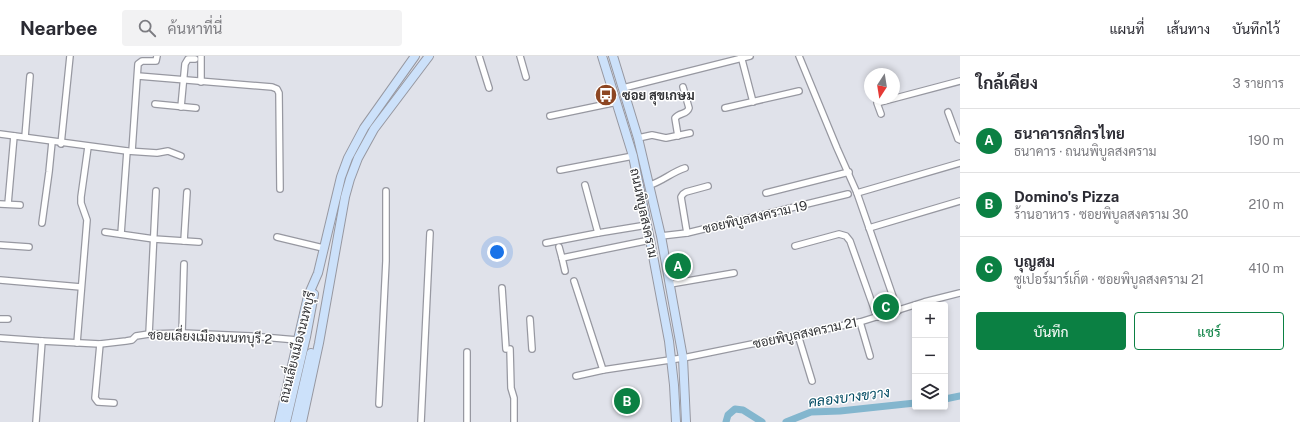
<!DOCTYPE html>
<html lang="th">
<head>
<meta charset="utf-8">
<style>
  :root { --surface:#fff; --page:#f2f2f3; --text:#2b2b33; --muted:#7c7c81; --line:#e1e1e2; --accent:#0b8043 }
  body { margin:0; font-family:"Public Sans",Sarabun,sans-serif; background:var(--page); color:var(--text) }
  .controls { position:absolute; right:12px; bottom:12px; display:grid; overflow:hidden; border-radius:4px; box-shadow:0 2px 6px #0003 }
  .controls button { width:36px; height:36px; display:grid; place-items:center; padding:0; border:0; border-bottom:1px solid var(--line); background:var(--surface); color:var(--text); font:20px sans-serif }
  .compass { position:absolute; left:864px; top:12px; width:36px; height:36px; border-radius:50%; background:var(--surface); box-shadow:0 2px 6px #0003; rotate:192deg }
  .you { position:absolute; left:497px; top:196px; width:14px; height:14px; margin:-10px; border:3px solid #fff; border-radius:50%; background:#1a73e8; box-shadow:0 0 0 6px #1a73e833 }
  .badge { display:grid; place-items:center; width:26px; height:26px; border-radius:50%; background:var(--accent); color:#fff; font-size:13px; font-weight:700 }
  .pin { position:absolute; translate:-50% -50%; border:2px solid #fff; box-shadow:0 1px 4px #0006 }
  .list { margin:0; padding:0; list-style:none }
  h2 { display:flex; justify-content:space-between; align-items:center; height:52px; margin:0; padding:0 16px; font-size:17px }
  h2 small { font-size:13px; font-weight:400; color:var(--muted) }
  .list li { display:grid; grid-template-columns:26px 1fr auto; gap:12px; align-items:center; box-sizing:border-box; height:64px; padding:0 16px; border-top:1px solid var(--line) }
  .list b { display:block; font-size:15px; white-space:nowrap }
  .list p { margin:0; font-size:13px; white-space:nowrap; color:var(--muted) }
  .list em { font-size:13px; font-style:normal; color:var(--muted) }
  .actions { display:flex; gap:8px; padding:12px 16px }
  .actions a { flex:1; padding:9px 0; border:1px solid var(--accent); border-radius:4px; text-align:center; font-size:14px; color:var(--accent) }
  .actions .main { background:var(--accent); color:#fff }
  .icon { flex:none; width:22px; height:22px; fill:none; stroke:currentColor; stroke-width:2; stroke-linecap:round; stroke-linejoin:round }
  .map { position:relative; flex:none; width:960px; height:366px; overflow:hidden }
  header { display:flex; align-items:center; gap:24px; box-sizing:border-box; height:56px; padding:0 20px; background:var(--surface); border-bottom:1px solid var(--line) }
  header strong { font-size:19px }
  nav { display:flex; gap:22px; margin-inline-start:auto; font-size:14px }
  .search { width:280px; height:36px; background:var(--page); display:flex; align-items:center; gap:10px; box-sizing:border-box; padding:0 14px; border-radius:4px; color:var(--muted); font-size:15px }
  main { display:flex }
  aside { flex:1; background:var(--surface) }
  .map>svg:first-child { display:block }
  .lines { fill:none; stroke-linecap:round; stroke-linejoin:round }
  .canal { stroke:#83b6ce; stroke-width:7 }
  .street-casing { stroke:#9798a1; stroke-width:8 }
  .secondary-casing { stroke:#9798a1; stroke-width:10 }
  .street { stroke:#fff; stroke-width:5.5 }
  .secondary { stroke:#cce1fa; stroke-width:8 }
  .labels { text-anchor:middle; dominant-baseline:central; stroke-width:3; stroke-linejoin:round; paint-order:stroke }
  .poi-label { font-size:13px; font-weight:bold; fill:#333437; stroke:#fff; text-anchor:start }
  .street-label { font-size:13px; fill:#333437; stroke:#fff }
  .water-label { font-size:14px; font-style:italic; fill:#024b63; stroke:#fff }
</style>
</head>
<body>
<header>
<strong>Nearbee</strong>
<div class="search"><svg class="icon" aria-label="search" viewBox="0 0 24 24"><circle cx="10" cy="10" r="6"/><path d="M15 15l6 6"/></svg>ค้นหาที่นี่</div>
<nav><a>แผนที่</a><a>เส้นทาง</a><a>บันทึกไว้</a></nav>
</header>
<main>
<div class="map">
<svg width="960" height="366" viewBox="0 0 960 366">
  <rect width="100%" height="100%" fill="#e0e2ea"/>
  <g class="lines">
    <g class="canal">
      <path d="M945,343L960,340"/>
      <path d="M726,366L728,359L735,353L743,354L762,366"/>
      <path d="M786,366L811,356L840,355L915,347"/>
    </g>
    <g class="street-casing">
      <g id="street">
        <path d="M479,0L489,32"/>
        <path d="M520,0L526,21"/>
        <path d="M741,0L753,46"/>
        <path d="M799,0L837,92L857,137L898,255"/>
        <path d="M138,20L272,31L277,33L279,37L280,133"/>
        <path d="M201,26V0"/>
        <path d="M623,32L750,0"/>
        <path d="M155,48L196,52"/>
        <path d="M181,51L185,8L188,3H195"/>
        <path d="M725,52L799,35"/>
        <path d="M948,56L958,83L960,84"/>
        <path d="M881,58L877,47L960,25"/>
        <path d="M550,60L617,46"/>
        <path d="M0,78L127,95L157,97L168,95L181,100"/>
        <path d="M678,80L675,62C680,56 687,59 689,52L683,31"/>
        <path d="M25,81L30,20"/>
        <path d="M638,82L652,79L666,82L690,77"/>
        <path d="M61,88L70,0"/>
        <path d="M132,95L138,8L142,5H156L157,0"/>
        <path d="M560,114L633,100"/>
        <path d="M585,129L598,177L647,169"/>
        <path d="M650,129C663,125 672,116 685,112"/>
        <path d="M766,137L849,116"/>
        <path d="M857,137L960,107"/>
        <path d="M0,148L20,149"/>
        <path d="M8,148L14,80"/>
        <path d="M42,167L49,116L52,86"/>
        <path d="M869,172L960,145"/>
        <path d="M105,176L154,183L199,186"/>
        <path d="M687,177L681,141L683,138L686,136L708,130"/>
        <path d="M121,178L127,95"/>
        <path d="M661,180L687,177L848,138"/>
        <path d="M277,181L323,192"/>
        <path d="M184,185L187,136"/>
        <path d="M546,187L598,177"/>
        <path d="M0,189L29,191"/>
        <path d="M795,190L839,178L846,180L850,185L877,261"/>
        <path d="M559,191L562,202"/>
        <path d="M565,215L562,202L650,184"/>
        <path d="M0,224L81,231"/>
        <path d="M574,225L603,314"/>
        <path d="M670,228L734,217"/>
        <path d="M502,232L506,293"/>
        <path d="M0,263H8"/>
        <path d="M530,263L532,293"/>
        <path d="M860,266L870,300"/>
        <path d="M182,277L184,208"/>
        <path d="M149,278L156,135"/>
        <path d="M798,279L812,325"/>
        <path d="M0,282L42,285L100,288L126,285L132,284L136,280L149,278L182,277L251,280L297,284"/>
        <path d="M77,287L87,164L81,147V141L88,91"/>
        <path d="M100,288L95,342L98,346L114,347"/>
        <path d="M510,293L511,332L514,342V366"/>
        <path d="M467,296V366"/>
        <path d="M576,320L603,314L683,302L860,266L924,246L960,237"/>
        <path d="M379,348L386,205V135"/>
        <path d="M36,366L42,285"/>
        <path d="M421,366L430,177"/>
      </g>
    </g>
    <g class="secondary-casing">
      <g id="secondary">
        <path d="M602,0L633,100L650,184L669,285L674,329L676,366"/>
        <path d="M613,0L638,82L661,180L683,302L686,366"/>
        <path d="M279,366L308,240L318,217L341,121L348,102L364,72L415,0"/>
        <path d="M286,366L306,281L314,238"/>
        <path d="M295,366L311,297"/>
        <path d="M302,366L319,287L345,141L350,123L358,102L374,73L429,0"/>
      </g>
    </g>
    <use href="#street" class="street"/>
    <use href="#secondary" class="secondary"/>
  </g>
  <defs>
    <g id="bus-disc" transform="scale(1.15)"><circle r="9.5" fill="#8d4622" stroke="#fff"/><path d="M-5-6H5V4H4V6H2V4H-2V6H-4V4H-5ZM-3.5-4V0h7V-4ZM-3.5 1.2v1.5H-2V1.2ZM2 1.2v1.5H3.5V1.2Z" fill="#fff"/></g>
  </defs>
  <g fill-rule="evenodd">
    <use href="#bus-disc" x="606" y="39"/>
  </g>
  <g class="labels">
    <g class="poi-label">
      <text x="622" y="39">ซอย สุขเกษม</text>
    </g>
    <g class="street-label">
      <text transform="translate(644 157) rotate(78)">ถนนพิบูลสงคราม</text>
      <text transform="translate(755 161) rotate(-13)">ซอยพิบูลสงคราม 19</text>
      <text transform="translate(805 277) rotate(-12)">ซอยพิบูลสงคราม 21</text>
      <text transform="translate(210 281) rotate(2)">ซอยเลี่ยงเมืองนนทบุรี 2</text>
      <text transform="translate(297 291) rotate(-76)">ถนนเลี่ยงเมืองนนทบุรี</text>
    </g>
    <g class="water-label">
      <text transform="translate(849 341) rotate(-7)">คลองบางขวาง</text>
    </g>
  </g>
</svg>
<div class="controls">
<button>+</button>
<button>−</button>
<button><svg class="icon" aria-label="layers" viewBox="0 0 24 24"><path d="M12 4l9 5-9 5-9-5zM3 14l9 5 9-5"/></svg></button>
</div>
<svg class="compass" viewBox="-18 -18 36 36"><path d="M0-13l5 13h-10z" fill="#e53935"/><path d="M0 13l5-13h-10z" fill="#7c7c81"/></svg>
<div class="you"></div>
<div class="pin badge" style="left:678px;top:210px">A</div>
<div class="pin badge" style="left:627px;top:345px">B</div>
<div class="pin badge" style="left:886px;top:251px">C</div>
</div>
<aside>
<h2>ใกล้เคียง<small>3 รายการ</small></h2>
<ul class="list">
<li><span class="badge">A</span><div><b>ธนาคารกสิกรไทย</b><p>ธนาคาร · ถนนพิบูลสงคราม</p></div><em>190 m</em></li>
<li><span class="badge">B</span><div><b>Domino's Pizza</b><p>ร้านอาหาร · ซอยพิบูลสงคราม 30</p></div><em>210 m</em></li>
<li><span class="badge">C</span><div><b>บุญสม</b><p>ซูเปอร์มาร์เก็ต · ซอยพิบูลสงคราม 21</p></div><em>410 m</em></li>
</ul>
<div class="actions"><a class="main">บันทึก</a><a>แชร์</a></div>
</aside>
</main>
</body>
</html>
